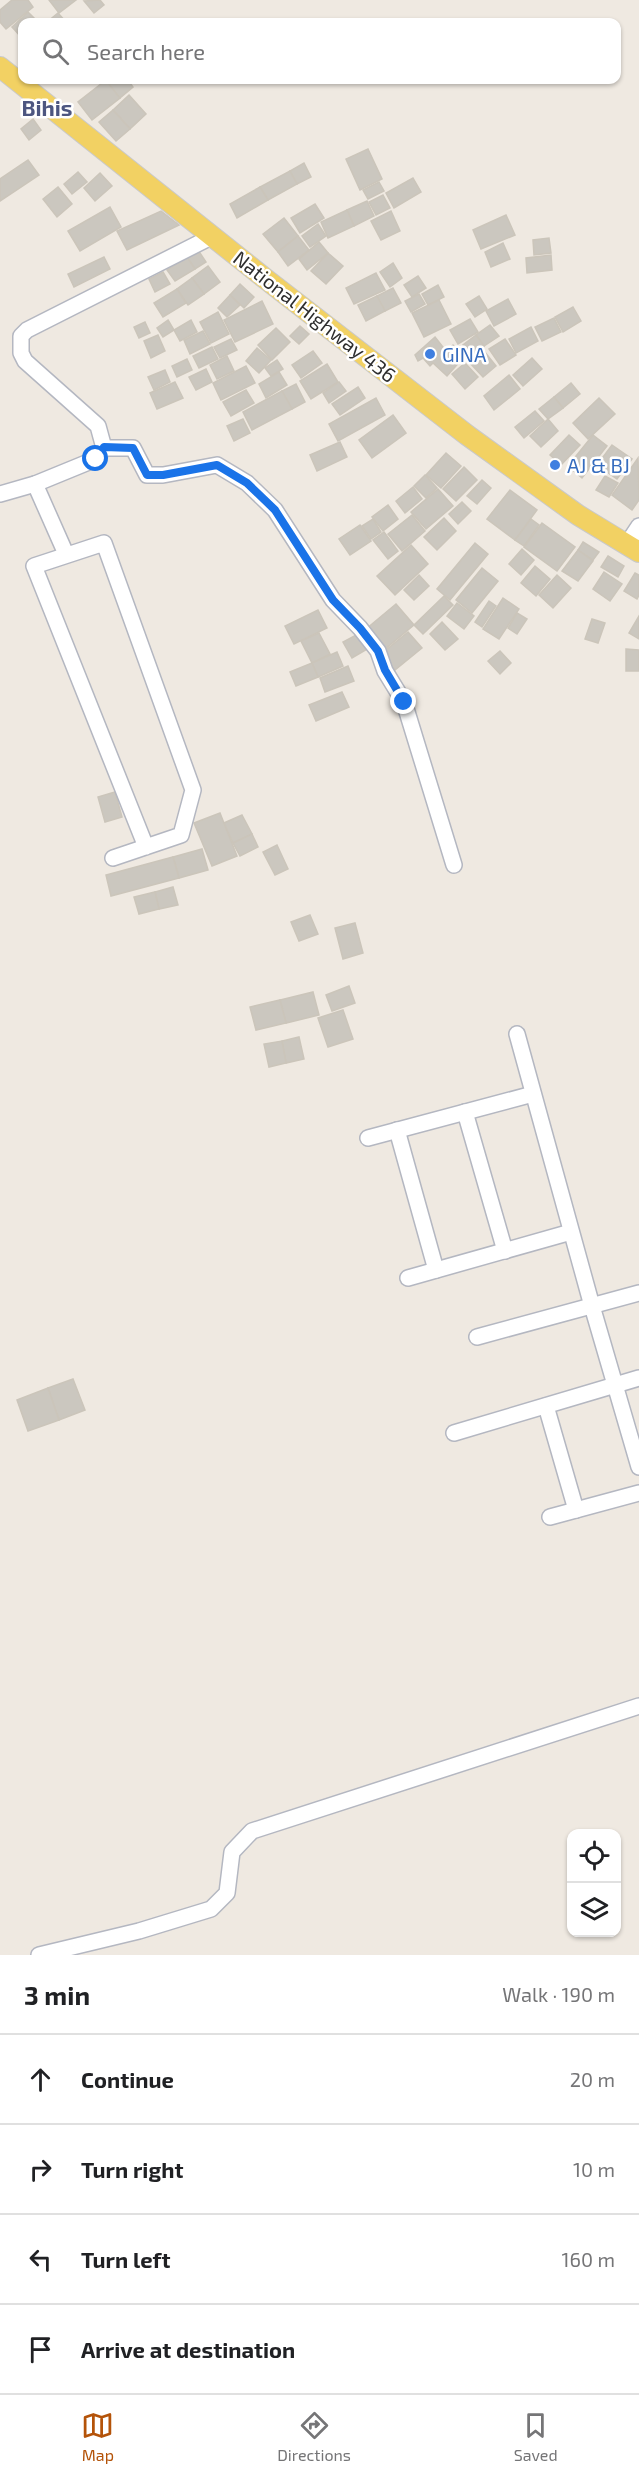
<!DOCTYPE html>
<html lang="en">
<head>
<meta charset="utf-8">
<style>
  :root { --surface:#fff; --page:#f6f6f6; --text:#202124; --muted:#757577; --line:#e0e0e0; --accent:#b45309 }
  body { margin:0; font-family:"Exo 2",sans-serif; background:var(--page); color:var(--text) }
  .controls { position:absolute; right:18px; bottom:18px; display:grid; overflow:hidden; border-radius:12px; box-shadow:0 2px 4px #0004 }
  .controls button { width:54px; height:54px; display:grid; place-items:center; padding:0; border:0; border-bottom:2px solid var(--line); background:var(--surface); color:var(--text); font:30px sans-serif }
  .stop { position:absolute; width:18px; height:18px; margin:-14px; border:4px solid #1a73e8; border-radius:50%; background:#fff }
  .stop.end { background:#1a73e8; border-color:#fff; box-shadow:0 2px 6px #0008 }
  .list { margin:0; padding:0; list-style:none }
  h2 { display:flex; justify-content:space-between; align-items:center; height:78px; margin:0; padding:0 24px; font-size:26px }
  h2 small { font-size:20px; font-weight:400; color:var(--muted) }
  .list li { display:grid; grid-template-columns:39px 1fr auto; gap:18px; align-items:center; box-sizing:border-box; height:90px; padding:0 24px; border-top:2px solid var(--line) }
  .list b { display:block; font-size:22px; white-space:nowrap }
  .list em { font-size:20px; font-style:normal; color:var(--muted) }
  .icon { flex:none; width:33px; height:33px; fill:none; stroke:currentColor; stroke-width:2; stroke-linecap:round; stroke-linejoin:round }
  .map { position:relative; flex:none; width:639px; height:1955px; overflow:hidden }
  .search { position:absolute; background:var(--surface); box-shadow:0 2px 4px #0004; left:18px; right:18px; top:18px; height:66px; display:flex; align-items:center; gap:15px; box-sizing:border-box; padding:0 21px; border-radius:12px; color:var(--muted); font-size:22px }
  .sheet { height:438px; background:var(--surface) }
  nav { display:flex; justify-content:space-around; align-items:center; box-sizing:border-box; height:84px; border-top:2px solid var(--line); background:var(--surface); font-size:16px; color:var(--muted) }
  nav a { display:grid; justify-items:center; gap:3px }
  nav .on { color:var(--accent) }
  .map>svg:first-child { display:block }
  .building { fill:#cbc7bf; stroke:#cbc5ba; stroke-width:1.5 }
  .lines { fill:none; stroke-linecap:round; stroke-linejoin:round }
  .minor-casing { stroke:#b4b7c1; stroke-width:18 }
  .major-casing { stroke:#c9c9c9; stroke-width:22 }
  .minor { stroke:#fff; stroke-width:15 }
  .major { stroke:#f2d163; stroke-width:20 }
  .route { stroke:#1a73e8; stroke-width:8 }
  .shop-dot { fill:#3f7fe0; stroke:#fff; stroke-width:2 }
  .labels { text-anchor:middle; dominant-baseline:central; stroke-width:5; stroke-linejoin:round; paint-order:stroke }
  .street-label { font-size:20px; fill:#2e2e2e; stroke:#fff }
  .shop-label { font-size:20px; fill:#366cbe; stroke:#fff; text-anchor:start }
  .quarter-label { font-size:22px; font-weight:bold; fill:#4d5680; stroke:#fff }
</style>
</head>
<body>
<div class="map">
<svg width="639" height="1955" viewBox="0 0 639 1955">
  <rect width="100%" height="100%" fill="#efe9e1"/>
  <g class="building">
    <path d="M12,0H28L33,7L6,29L0,22V10Z"/>
    <path d="M49,0H76L59,13Z"/>
    <path d="M100,0L104,5L94,13L84,1Z"/>
    <path d="M28,12L38,22H22V38L12,27Z"/>
    <path d="M58,13L66,22H47Z"/>
    <path d="M106,80L120,98L92,120L78,102Z"/>
    <path d="M106,80H128L133,87L120,98Z"/>
    <path d="M129,95L146,114L130,129L113,110Z"/>
    <path d="M113,110L130,129L116,141L99,122Z"/>
    <path d="M33,119L41,130L29,140L21,129Z"/>
    <path d="M368,149L382,179L360,190L346,159Z"/>
    <path d="M28,160L39,175L0,201V179Z"/>
    <path d="M304,163L311,177L297,184L290,171Z"/>
    <path d="M290,171L297,184L268,200L260,187Z"/>
    <path d="M78,172L87,182L72,194L64,184Z"/>
    <path d="M100,173L112,186L95,201L84,188Z"/>
    <path d="M413,178L421,192L394,208L386,193Z"/>
    <path d="M379,182L384,191L368,199L363,190Z"/>
    <path d="M58,187L72,204L57,217L43,199Z"/>
    <path d="M260,187L268,200L237,218L230,204Z"/>
    <path d="M383,195L390,208L376,215L369,202Z"/>
    <path d="M367,201L374,216L354,226L347,210Z"/>
    <path d="M315,204L324,218L300,233L291,218Z"/>
    <path d="M110,207L121,227L80,251L68,231Z"/>
    <path d="M347,210L354,226L328,238L321,222Z"/>
    <path d="M161,211L179,225L127,250L117,231Z"/>
    <path d="M391,211L400,231L381,240L371,221Z"/>
    <path d="M506,215L515,235L481,249L473,230Z"/>
    <path d="M284,218L298,236L278,252L263,234Z"/>
    <path d="M318,224L326,236L310,247L302,236Z"/>
    <path d="M298,236L309,250L288,266L278,252Z"/>
    <path d="M549,238L551,253L534,255L533,240Z"/>
    <path d="M319,242L328,253L307,270L299,259Z"/>
    <path d="M503,243L510,259L491,267L485,252Z"/>
    <path d="M198,250L206,262L195,269L187,257Z"/>
    <path d="M328,253L343,266L326,284L311,271Z"/>
    <path d="M551,255L552,270L527,273L526,258Z"/>
    <path d="M104,257L110,269L74,287L68,274Z"/>
    <path d="M187,257L195,269L175,281L167,270Z"/>
    <path d="M393,263L402,278L390,287L380,272Z"/>
    <path d="M208,266L220,282L204,294L192,278Z"/>
    <path d="M163,272L170,284L155,292L149,279Z"/>
    <path d="M376,273L385,290L354,304L346,288Z"/>
    <path d="M418,276L426,288L412,297L404,285Z"/>
    <path d="M192,278L204,294L188,305L177,289Z"/>
    <path d="M240,284L254,297L244,308L230,295Z"/>
    <path d="M438,285L444,297L428,305L422,294Z"/>
    <path d="M393,288L401,303L385,311L377,296Z"/>
    <path d="M177,289L186,303L163,317L154,303Z"/>
    <path d="M419,294L425,304L411,312L405,301Z"/>
    <path d="M230,295L240,305L227,317L218,308Z"/>
    <path d="M377,296L385,311L366,321L358,305Z"/>
    <path d="M479,296L487,309L475,317L466,304Z"/>
    <path d="M508,299L516,314L494,326L486,311Z"/>
    <path d="M439,300L451,324L424,337L412,313Z"/>
    <path d="M262,301L273,324L235,342L224,320Z"/>
    <path d="M573,307L581,321L563,332L555,317Z"/>
    <path d="M218,312L229,334L211,343L200,322Z"/>
    <path d="M554,318L561,332L542,341L535,327Z"/>
    <path d="M470,319L478,332L458,344L450,330Z"/>
    <path d="M168,320L174,330L163,337L157,328Z"/>
    <path d="M191,320L197,332L180,341L174,330Z"/>
    <path d="M145,322L150,333L139,338L134,327Z"/>
    <path d="M490,325L499,336L484,346L476,335Z"/>
    <path d="M300,326L309,334L299,344L290,336Z"/>
    <path d="M531,327L538,341L516,353L509,339Z"/>
    <path d="M276,328L290,342L272,360L258,345Z"/>
    <path d="M203,331L210,344L190,354L184,340Z"/>
    <path d="M158,335L165,351L151,358L144,341Z"/>
    <path d="M476,335L484,346L471,356L463,345Z"/>
    <path d="M435,337L446,351L453,345L463,358L447,376L433,363L430,366L423,358L418,361L415,355Z"/>
    <path d="M231,339L237,350L220,358L214,347Z"/>
    <path d="M505,339L516,355L500,365L489,349Z"/>
    <path d="M212,347L218,359L199,368L193,356Z"/>
    <path d="M257,348L271,360L259,373L246,361Z"/>
    <path d="M313,351L322,363L301,378L292,365Z"/>
    <path d="M484,351L496,366L483,377L470,363Z"/>
    <path d="M227,356L234,371L217,379L210,365Z"/>
    <path d="M532,358L542,369L523,386L513,375Z"/>
    <path d="M187,359L192,370L177,377L172,366Z"/>
    <path d="M277,360L283,369L271,376L265,368Z"/>
    <path d="M465,363L478,377L465,389L452,374Z"/>
    <path d="M327,364L338,382L311,399L300,381Z"/>
    <path d="M246,366L255,383L221,400L213,383Z"/>
    <path d="M206,369L212,382L196,390L189,377Z"/>
    <path d="M165,370L170,382L154,390L148,377Z"/>
    <path d="M279,372L287,385L266,398L259,384Z"/>
    <path d="M509,375L520,389L494,410L484,396Z"/>
    <path d="M175,382L183,398L157,409L150,393Z"/>
    <path d="M339,382L346,391L329,403L323,393Z"/>
    <path d="M571,383L580,394L563,408L554,397Z"/>
    <path d="M296,384L305,402L292,409L282,391Z"/>
    <path d="M358,387L365,398L340,415L332,404Z"/>
    <path d="M246,390L254,403L231,416L223,402Z"/>
    <path d="M282,391L292,409L252,430L243,412Z"/>
    <path d="M554,397L563,408L548,419L539,409Z"/>
    <path d="M376,398L385,415L338,441L329,424Z"/>
    <path d="M599,398L615,414L588,439L573,423Z"/>
    <path d="M535,411L544,421L524,438L515,427Z"/>
    <path d="M393,415L406,433L372,458L359,440Z"/>
    <path d="M243,419L250,433L234,441L227,426Z"/>
    <path d="M548,419L558,431L541,447L530,436Z"/>
    <path d="M569,435L580,445L561,465L550,455Z"/>
    <path d="M593,435L607,446L582,478L568,466Z"/>
    <path d="M340,442L347,457L317,471L310,455Z"/>
    <path d="M612,445L632,459L617,479L597,465Z"/>
    <path d="M446,453L461,466L441,488L426,475Z"/>
    <path d="M638,458L639,500L632,510L612,495Z"/>
    <path d="M464,467L477,480L456,501L443,489Z"/>
    <path d="M425,475L437,488L426,498L414,486Z"/>
    <path d="M605,476L618,483L609,497L596,490Z"/>
    <path d="M482,480L491,488L477,504L467,496Z"/>
    <path d="M413,487L422,499L405,513L396,501Z"/>
    <path d="M438,489L453,506L426,529L411,512Z"/>
    <path d="M510,490L537,510L515,540L487,519Z"/>
    <path d="M462,502L471,511L458,524L449,514Z"/>
    <path d="M388,505L398,519L383,531L372,517Z"/>
    <path d="M412,515L425,531L402,551L388,534Z"/>
    <path d="M444,518L456,531L437,550L424,537Z"/>
    <path d="M373,519L381,532L371,539L362,526Z"/>
    <path d="M531,519L539,525L524,546L515,540Z"/>
    <path d="M542,523L575,547L557,571L524,547Z"/>
    <path d="M360,525L371,541L350,555L339,539Z"/>
    <path d="M384,532L398,551L388,559L373,540Z"/>
    <path d="M583,542L599,552L593,560L578,550Z"/>
    <path d="M475,543L488,554L450,600L437,589Z"/>
    <path d="M411,545L428,564L395,595L377,576Z"/>
    <path d="M522,549L534,560L521,575L509,564Z"/>
    <path d="M578,550L593,561L578,581L562,571Z"/>
    <path d="M608,556L624,566L618,577L601,567Z"/>
    <path d="M535,566L550,579L536,596L521,583Z"/>
    <path d="M482,568L498,581L472,613L456,600Z"/>
    <path d="M604,572L622,584L610,601L593,589Z"/>
    <path d="M635,573L639,575V595L637,599L624,591Z"/>
    <path d="M419,575L429,586L414,600L404,590Z"/>
    <path d="M557,575L571,588L553,608L539,595Z"/>
    <path d="M444,596L453,605L423,634L414,625Z"/>
    <path d="M503,598L519,609L499,639L483,629Z"/>
    <path d="M489,601L496,606L482,627L475,622Z"/>
    <path d="M457,603L474,616L464,629L447,616Z"/>
    <path d="M396,604L414,625L384,650L366,629Z"/>
    <path d="M318,610L327,628L294,644L285,626Z"/>
    <path d="M517,613L527,619L517,634L508,628Z"/>
    <path d="M639,616V639L629,633Z"/>
    <path d="M592,619L605,623L598,643L585,639Z"/>
    <path d="M442,622L458,639L445,650L430,634Z"/>
    <path d="M408,632L422,648L395,670L381,654Z"/>
    <path d="M319,633L330,654L312,663L301,641Z"/>
    <path d="M360,633L369,648L352,658L343,642Z"/>
    <path d="M626,649L639,650V671H626Z"/>
    <path d="M500,651L511,663L500,674L488,661Z"/>
    <path d="M337,652L343,666L318,677L312,663Z"/>
    <path d="M312,663L318,677L296,686L290,672Z"/>
    <path d="M348,666L354,681L325,692L320,678Z"/>
    <path d="M342,692L349,707L316,721L309,705Z"/>
    <path d="M115,792L122,817L105,822L98,797Z"/>
    <path d="M220,813L237,856L212,866L194,823Z"/>
    <path d="M242,815L252,834L233,843L224,823Z"/>
    <path d="M252,834L258,847L240,856L233,843Z"/>
    <path d="M277,845L288,869L275,875L263,852Z"/>
    <path d="M202,849L208,870L179,878L173,857Z"/>
    <path d="M173,857L179,878L111,896L106,875Z"/>
    <path d="M173,887L178,905L159,909L155,892Z"/>
    <path d="M155,892L159,909L139,914L134,897Z"/>
    <path d="M310,915L318,934L299,941L291,922Z"/>
    <path d="M355,923L363,953L343,959L335,928Z"/>
    <path d="M349,986L355,1003L332,1011L326,995Z"/>
    <path d="M313,992L319,1015L286,1023L280,1000Z"/>
    <path d="M280,1000L286,1023L256,1030L250,1007Z"/>
    <path d="M343,1010L353,1039L328,1047L318,1018Z"/>
    <path d="M299,1037L304,1059L286,1063L282,1041Z"/>
    <path d="M282,1041L286,1063L269,1067L264,1044Z"/>
    <path d="M73,1379L85,1410L59,1420L48,1388Z"/>
    <path d="M48,1388L59,1420L28,1431L17,1400Z"/>
  </g>
  <g class="lines">
    <g class="minor-casing">
      <g id="minor">
        <path d="M104,448H133L147,475H163L217,465L247,483L275,510L333,600L360,628L378,651L385,671L404,702L454,865"/>
        <path d="M104,448L98,426L25,361L21,353V336L27,330L213,236"/>
        <path d="M35,484L66,554"/>
        <path d="M0,494L35,484L96,459L104,448"/>
        <path d="M627,544L639,526"/>
        <path d="M113,858L181,835L193,790L104,543L34,566L146,847"/>
        <path d="M517,1034L592,1306L639,1467"/>
        <path d="M465,1112L505,1251"/>
        <path d="M397,1130L436,1270"/>
        <path d="M368,1138L533,1094"/>
        <path d="M408,1278L571,1232"/>
        <path d="M477,1337L639,1293"/>
        <path d="M546,1406L576,1510"/>
        <path d="M454,1433L639,1378"/>
        <path d="M550,1517L639,1493"/>
        <path d="M39,1955L139,1931L211,1909L227,1893L232,1852L252,1831L639,1706"/>
      </g>
    </g>
    <g class="major-casing">
      <path id="major" d="M0,67L267,280L467,435L578,515L639,552"/>
    </g>
    <use href="#minor" class="minor"/>
    <use href="#major" class="major"/>
  </g>
  <g class="lines">
    <path class="route" d="M96,459L104,447L133,448L147,475H163L217,465L247,483L275,510L333,600L360,628L378,651L385,670L404,702"/>
  </g>
  <g class="shop-dot">
    <circle cx="430" cy="354" r="6"/>
    <circle cx="555" cy="465" r="6"/>
  </g>
  <g class="labels">
    <g class="street-label">
      <text transform="translate(315 316) rotate(38)">National Highway 436</text>
    </g>
    <g class="shop-label">
      <text x="442" y="354">GINA</text>
      <text x="567" y="465">AJ &amp; BJ</text>
    </g>
    <g class="quarter-label">
      <text x="47" y="107">Bihis</text>
    </g>
  </g>
</svg>
<div class="controls">
<button><svg class="icon" aria-label="locate" viewBox="0 0 24 24"><circle cx="12" cy="12" r="6"/><path d="M12 2v4M12 18v4M2 12h4M18 12h4"/></svg></button>
<button><svg class="icon" aria-label="layers" viewBox="0 0 24 24"><path d="M12 4l9 5-9 5-9-5zM3 14l9 5 9-5"/></svg></button>
</div>
<div class="stop" style="left:96px;top:459px"></div>
<div class="stop end" style="left:404px;top:702px"></div>
<div class="search"><svg class="icon" aria-label="search" viewBox="0 0 24 24"><circle cx="10" cy="10" r="6"/><path d="M15 15l6 6"/></svg>Search here</div>
</div>
<section class="sheet">
<h2>3 min<small>Walk · 190 m</small></h2>
<ul class="list">
<li><svg class="icon" aria-label="ahead" viewBox="0 0 24 24"><path d="M12 20V5M6 11l6-6 6 6"/></svg><div><b>Continue</b></div><em>20 m</em></li>
<li><svg class="icon" aria-label="right" viewBox="0 0 24 24"><path d="M7 20v-9h11M14 6l5 5-5 5"/></svg><div><b>Turn right</b></div><em>10 m</em></li>
<li><svg class="icon" aria-label="left" viewBox="0 0 24 24"><path d="M17 20v-9H6M10 6l-5 5 5 5"/></svg><div><b>Turn left</b></div><em>160 m</em></li>
<li><svg class="icon" aria-label="arrive" viewBox="0 0 24 24"><path d="M6 21V4h12l-3 4 3 4H6"/></svg><div><b>Arrive at destination</b></div></li>
</ul>
</section>
<nav>
<a class="on"><svg class="icon" aria-label="map" viewBox="0 0 24 24"><path d="M3 6l6-2 6 2 6-2v14l-6 2-6-2-6 2zM9 4v14M15 6v14"/></svg>Map</a>
<a><svg class="icon" aria-label="directions" viewBox="0 0 24 24"><path d="M12 3l9 9-9 9-9-9zM9 14v-3h6M13 9l2 2-2 2"/></svg>Directions</a>
<a><svg class="icon" aria-label="saved" viewBox="0 0 24 24"><path d="M7 4h10v16l-5-4-5 4z"/></svg>Saved</a>
</nav>
</body>
</html>
